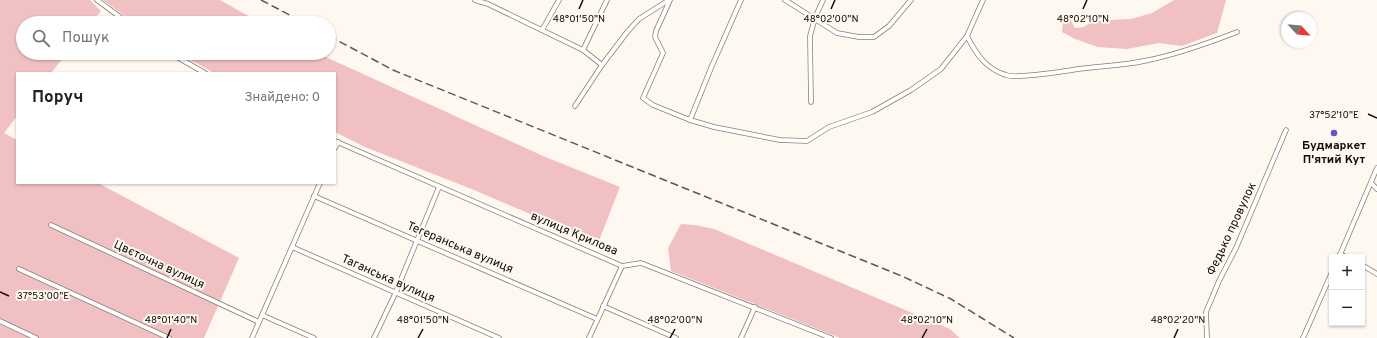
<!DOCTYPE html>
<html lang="uk">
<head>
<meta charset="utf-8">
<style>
  :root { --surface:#fff; --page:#f6f6f6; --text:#222; --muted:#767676; --line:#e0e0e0 }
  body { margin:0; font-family:Overpass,sans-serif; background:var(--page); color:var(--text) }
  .controls { position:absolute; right:12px; bottom:12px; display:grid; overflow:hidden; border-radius:0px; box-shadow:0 1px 3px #0004 }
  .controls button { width:36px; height:36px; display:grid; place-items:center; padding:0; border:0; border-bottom:1px solid var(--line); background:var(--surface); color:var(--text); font:20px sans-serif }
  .compass { position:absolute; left:1281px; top:12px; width:36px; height:36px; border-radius:50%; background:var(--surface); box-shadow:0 1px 3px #0004; rotate:116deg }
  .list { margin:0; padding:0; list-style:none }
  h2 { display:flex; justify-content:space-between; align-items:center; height:52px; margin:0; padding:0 16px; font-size:17px }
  h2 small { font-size:13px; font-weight:400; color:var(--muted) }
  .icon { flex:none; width:22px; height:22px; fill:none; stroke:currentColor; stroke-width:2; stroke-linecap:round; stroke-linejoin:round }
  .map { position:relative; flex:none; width:1377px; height:338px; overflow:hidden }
  .search { position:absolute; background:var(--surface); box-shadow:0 1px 3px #0004; left:16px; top:16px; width:320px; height:44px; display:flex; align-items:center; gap:10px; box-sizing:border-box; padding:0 14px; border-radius:22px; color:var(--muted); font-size:15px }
  .panel { position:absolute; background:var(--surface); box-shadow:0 1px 3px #0004; left:16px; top:72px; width:320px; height:112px; border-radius:0px }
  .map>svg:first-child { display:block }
  .green { fill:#f0c0c3 }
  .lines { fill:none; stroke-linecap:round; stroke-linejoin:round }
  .minor-casing { stroke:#877f74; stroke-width:5.5 }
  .minor { stroke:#fff; stroke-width:4 }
  .rail { stroke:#5c5853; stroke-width:1.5; stroke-dasharray:8 4; stroke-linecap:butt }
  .ticks { fill:none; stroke:#100d09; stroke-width:1.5 }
  .poi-dot { fill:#5d55cd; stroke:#fef8f1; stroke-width:1.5 }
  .labels { text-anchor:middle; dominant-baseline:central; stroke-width:4; stroke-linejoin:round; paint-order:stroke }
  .poi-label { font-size:12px; font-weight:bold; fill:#100d09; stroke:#fef8f1 }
  .street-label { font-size:12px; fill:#100d09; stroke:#fef8f1 }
  .ticks-label { font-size:10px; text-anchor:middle; fill:#100d09; stroke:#fef8f1; stroke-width:4; stroke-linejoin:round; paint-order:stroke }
</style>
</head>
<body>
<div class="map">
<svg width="1377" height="338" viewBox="0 0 1377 338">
  <rect width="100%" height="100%" fill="#fef8f1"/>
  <g class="green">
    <path d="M0,0H90L101,11L91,23H23V53H67L51,73H17V116L4,133L17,140V183H98L239,258L204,338H0Z"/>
    <path d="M103,0H220L261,23H134Z"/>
    <path d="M1174,0H1226L1217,33L1182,46L1159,43L1127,49L1098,47L1075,39L1062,32L1063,21L1070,19L1075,28L1084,27L1092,21L1131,19L1152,13Z"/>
    <path d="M178,53H317L543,156L620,187L598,243L474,190L365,147L335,132V73H214Z"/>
    <path d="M681,224L695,225L714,229L950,329L960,338H840L671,271L668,248Z"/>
  </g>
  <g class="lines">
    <g class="minor-casing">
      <g id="minor">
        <path d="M97,0L128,23"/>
        <path d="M475,0L488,4L583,50L602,65"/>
        <path d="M670,0L656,31L655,37L663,53L643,98L653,105L690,120L714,127L780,140L807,141L829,127L872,112L911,90L941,69L967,36L983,0"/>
        <path d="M785,0L837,33L859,37H874L889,26L911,0"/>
        <path d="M542,30L559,0"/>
        <path d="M967,36C976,54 986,69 1006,75C1018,79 1058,72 1072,70C1096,66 1121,66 1144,61C1176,55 1206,44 1237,32"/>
        <path d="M583,50L607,0"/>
        <path d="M170,53L205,73"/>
        <path d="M811,102L810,36L815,18L823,0"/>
        <path d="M575,106L602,65L628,31L639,19L669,0"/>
        <path d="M690,120L711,68L741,0"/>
        <path d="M335,141L622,266L641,263L831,338"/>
        <path d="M335,148L338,142"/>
        <path d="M1371,183L1377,189"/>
        <path d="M314,196L597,319"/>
        <path d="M51,225L259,322"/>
        <path d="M292,247L499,338"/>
        <path d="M1340,254L1346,257"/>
        <path d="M1339,257L1377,168"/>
        <path d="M1362,265L1377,274"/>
        <path d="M19,269L169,338"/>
        <path d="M603,306L676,338"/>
        <path d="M262,315L314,338"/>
        <path d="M0,321L36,338"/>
        <path d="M252,338L320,183"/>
        <path d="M374,338L395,294L439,187"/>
        <path d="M589,338L622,266"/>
        <path d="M741,338L755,307"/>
        <path d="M1207,338L1206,312L1219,281L1236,248L1286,130"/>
        <path d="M1303,338L1332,272"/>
      </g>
    </g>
    <use href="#minor" class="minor"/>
    <g class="rail">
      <path d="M261,0L305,23"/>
      <path d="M329,36L393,70L904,277L951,299L1014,338"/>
    </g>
  </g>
  <path class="ticks" d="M579,9L583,0M831,9L835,0M1083,9L1087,0M1368,114L1377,118M0,292L9,296M167,338L171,329M418,338L423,329M670,338L675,329M922,338L927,329M1174,338L1178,329"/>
  <circle class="poi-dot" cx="1334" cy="133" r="4"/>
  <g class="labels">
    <g class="poi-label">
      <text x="1334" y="146">Будмаркет<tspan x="1334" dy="14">П'ятий Кут</tspan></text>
    </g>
    <g class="street-label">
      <text transform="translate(1232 229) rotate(-65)">Федько провулок</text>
      <text transform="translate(574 234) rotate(23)">вулиця Крилова</text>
      <text transform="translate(460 248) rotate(23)">Тегеранська вулиця</text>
      <text transform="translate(159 265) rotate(25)">Цвєточна вулиця</text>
      <text transform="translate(388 279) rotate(24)">Таганська вулиця</text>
    </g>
  </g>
  <g class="ticks-label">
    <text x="579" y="22">48°01'50"N</text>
    <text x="831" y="22">48°02'00"N</text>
    <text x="1083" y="22">48°02'10"N</text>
    <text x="1334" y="118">37°52'10"E</text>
    <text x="43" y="299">37°53'00"E</text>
    <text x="171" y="323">48°01'40"N</text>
    <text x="423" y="323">48°01'50"N</text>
    <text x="675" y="323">48°02'00"N</text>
    <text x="927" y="323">48°02'10"N</text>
    <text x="1178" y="323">48°02'20"N</text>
  </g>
</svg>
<div class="controls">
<button>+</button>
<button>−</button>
</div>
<svg class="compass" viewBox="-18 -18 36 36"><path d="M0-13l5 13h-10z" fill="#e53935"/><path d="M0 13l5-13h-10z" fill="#767676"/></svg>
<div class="search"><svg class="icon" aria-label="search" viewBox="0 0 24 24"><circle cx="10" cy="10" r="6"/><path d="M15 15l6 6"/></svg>Пошук</div>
<section class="panel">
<h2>Поруч<small>Знайдено: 0</small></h2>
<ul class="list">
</ul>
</section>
</div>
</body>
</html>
